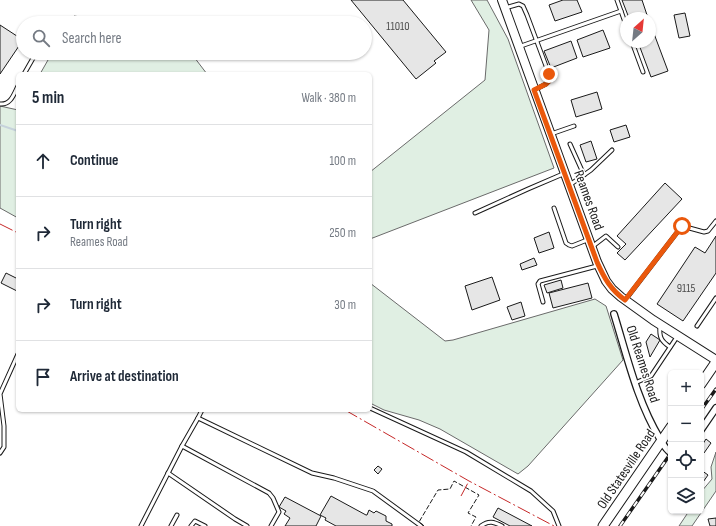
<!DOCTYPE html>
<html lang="en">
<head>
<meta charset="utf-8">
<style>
  :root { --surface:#fff; --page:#f2f2f3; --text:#1f2937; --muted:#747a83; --line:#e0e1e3 }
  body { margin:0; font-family:"Sofia Sans Condensed",sans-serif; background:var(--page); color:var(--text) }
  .controls { position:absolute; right:12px; bottom:12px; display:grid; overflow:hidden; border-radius:6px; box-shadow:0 1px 3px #0004 }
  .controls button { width:36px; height:36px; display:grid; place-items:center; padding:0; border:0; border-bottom:1px solid var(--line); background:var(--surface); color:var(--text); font:20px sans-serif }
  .compass { position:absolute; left:620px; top:12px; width:36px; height:36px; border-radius:50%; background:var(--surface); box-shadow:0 1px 3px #0004; rotate:27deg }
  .stop { position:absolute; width:12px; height:12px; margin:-9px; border:3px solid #ea580c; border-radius:50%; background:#fff }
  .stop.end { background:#ea580c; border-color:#fff; box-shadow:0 1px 4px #0008 }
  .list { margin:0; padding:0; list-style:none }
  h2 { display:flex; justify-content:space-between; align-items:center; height:52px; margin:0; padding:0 16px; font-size:17px }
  h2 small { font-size:13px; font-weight:400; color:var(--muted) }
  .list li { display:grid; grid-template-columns:26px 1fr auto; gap:12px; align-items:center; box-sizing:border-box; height:72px; padding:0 16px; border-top:1px solid var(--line) }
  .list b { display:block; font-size:15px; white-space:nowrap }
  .list p { margin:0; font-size:13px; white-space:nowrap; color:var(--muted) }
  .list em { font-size:13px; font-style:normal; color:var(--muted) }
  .icon { flex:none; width:22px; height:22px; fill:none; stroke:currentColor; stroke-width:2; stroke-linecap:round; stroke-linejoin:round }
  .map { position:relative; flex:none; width:716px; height:526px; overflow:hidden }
  .search { position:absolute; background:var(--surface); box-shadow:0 1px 3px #0004; left:16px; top:16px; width:356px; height:44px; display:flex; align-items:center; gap:10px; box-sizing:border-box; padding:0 14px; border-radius:22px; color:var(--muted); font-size:15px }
  .panel { position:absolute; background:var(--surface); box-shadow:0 1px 3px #0004; left:16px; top:72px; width:356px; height:340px; border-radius:6px }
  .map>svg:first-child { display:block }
  .green { fill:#e0efe3; stroke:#6a6a6a }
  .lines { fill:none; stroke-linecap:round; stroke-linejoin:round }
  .stream { stroke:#c6d2dc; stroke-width:2 }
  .building { fill:#e6e6e6; stroke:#1a1a1a }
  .service-casing { stroke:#1a1a1a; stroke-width:5 }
  .minor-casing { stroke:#1a1a1a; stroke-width:8 }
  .secondary-casing { stroke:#1a1a1a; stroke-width:10 }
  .primary-casing { stroke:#1a1a1a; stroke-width:11 }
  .service { stroke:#fff; stroke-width:3 }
  .minor { stroke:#fff; stroke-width:5.5 }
  .secondary { stroke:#fff; stroke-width:8 }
  .primary { stroke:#fff; stroke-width:9 }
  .rail-casing { stroke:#1a1a1a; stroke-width:3.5 }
  .rail { stroke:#fff; stroke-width:2; stroke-dasharray:6; stroke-linecap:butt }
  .fence { stroke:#1a1a1a; stroke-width:1; stroke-dasharray:5 2; stroke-linecap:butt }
  .power { stroke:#c62828; stroke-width:1; stroke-dasharray:14 3 2 3; stroke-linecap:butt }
  .route { stroke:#ea580c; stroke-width:5 }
  .labels { text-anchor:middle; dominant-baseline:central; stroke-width:3; stroke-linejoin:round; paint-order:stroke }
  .number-label { font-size:12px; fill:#4d4d4d }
  .street-label { font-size:14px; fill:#1a1a1a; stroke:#fff }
</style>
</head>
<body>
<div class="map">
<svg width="716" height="526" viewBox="0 0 716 526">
  <rect width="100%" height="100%" fill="#fff"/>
  <g class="green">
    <path d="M471,0H487L508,39L554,168L370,239V172L485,80L489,30Z"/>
    <path d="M74,16L119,23H69Z"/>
    <path d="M52,53H191L207,74H40Z"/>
    <path d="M0,106L18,110V218L0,208Z"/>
    <path d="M370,283L445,341L453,340L595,299L606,306L623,360L528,466L518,474L440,429L419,420L384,410L370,403Z"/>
    <path d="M716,452V491L692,526H679L689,511H701V492L712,479L711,467Z"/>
  </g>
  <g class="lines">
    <path class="stream" d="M0,125L18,131"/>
  </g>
  <g class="building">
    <path d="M351,0H403L446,52L434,61L436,63L416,79Z"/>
    <path d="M563,0H577L582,12L555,21L549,5Z"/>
    <path d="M622,0H642L648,18H629Z"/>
    <path d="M685,13L690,36L679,38L674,15Z"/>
    <path d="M650,23L668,71L651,77L638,42H650Z"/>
    <path d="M0,25L23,40L0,74Z"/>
    <path d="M603,30L610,48L583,57L577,40Z"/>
    <path d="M571,41L577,58L551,68L544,51Z"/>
    <path d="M597,92L602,109L576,117L571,100Z"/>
    <path d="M626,125L630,137L614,142L610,130Z"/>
    <path d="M591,141L597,159L586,162L580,145Z"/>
    <path d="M665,183L682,199L625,260L617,253L626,244L617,236Z"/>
    <path d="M549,232L554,248L539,253L534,238Z"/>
    <path d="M716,236V273L683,321L657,304L695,247L705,253Z"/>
    <path d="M534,258L537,265L522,270L520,264Z"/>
    <path d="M6,273L18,279V288L17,291L1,283Z"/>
    <path d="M492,277L500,300L472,310L465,286Z"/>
    <path d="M561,280L563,288L547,293L544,285Z"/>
    <path d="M588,283L592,298L553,308L549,293Z"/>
    <path d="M521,302L525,316L512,320L507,307Z"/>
    <path d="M651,334L660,340L650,357L646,342Z"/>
    <path d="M706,439L711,443L704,453L701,451V447Z"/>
    <path d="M378,466L382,469L378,474L374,470Z"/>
    <path d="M701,470L708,475L701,485Z"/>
    <path d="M331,496L366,515H367L369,510L374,513L376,511L386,516V521L392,524V526H336L325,520L326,518L320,515Z"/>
    <path d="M285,497L321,516L316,526H285L290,518L284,514L286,511L279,507Z"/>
    <path d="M498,508L532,526H510L493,517Z"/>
    <path d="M716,518V526H710L708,519Z"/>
  </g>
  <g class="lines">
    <g class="service-casing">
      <g id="service">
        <path d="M617,0L626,25"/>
        <path d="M505,8L519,4L523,6L527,15L549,74V81L546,84L536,89"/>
        <path d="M632,42L643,72"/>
        <path d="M521,46L621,11"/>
        <path d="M24,74L36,53"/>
        <path d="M0,104C11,105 14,94 18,86"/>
        <path d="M551,134L574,126"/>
        <path d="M570,144L584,175"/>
        <path d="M571,184L591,170L612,150"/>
        <path d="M554,208L566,243L569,245L572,246L587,240"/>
        <path d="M475,213L528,189L563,174"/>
        <path d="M593,246L606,236L618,247"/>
        <path d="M626,299L682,226L704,232L708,231L716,221"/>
        <path d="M543,302L538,284L540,281L597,266"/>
        <path d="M660,326C659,337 661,341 670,347"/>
        <path d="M697,326L716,298"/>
        <path d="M635,383L651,376L677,337"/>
        <path d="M370,408L466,452L531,491L553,511L559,526"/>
        <path d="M198,418L202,410"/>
        <path d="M182,446L198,418L312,473L334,478L373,491L421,526"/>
        <path d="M0,453L4,447V426L0,394L18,354"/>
        <path d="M168,473L235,519L247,526"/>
        <path d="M141,526L182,446L269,493L273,498L279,512L271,526"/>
        <path d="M171,526L177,515"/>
        <path d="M191,526L195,521L205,526"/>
        <path d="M481,526C489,520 494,522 502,526"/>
      </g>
    </g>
    <g class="minor-casing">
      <g id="minor">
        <path d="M614,314C627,356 637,401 660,439C663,444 666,450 671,453"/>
        <path d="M701,430L716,408"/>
      </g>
    </g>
    <g class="secondary-casing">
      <path id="secondary" d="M502,0L597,262L606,281L612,289L621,297L653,320L716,360"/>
    </g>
    <g class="primary-casing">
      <g id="primary">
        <path d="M701,384L716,362"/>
        <path d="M603,526L671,427"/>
      </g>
    </g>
    <use href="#service" class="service"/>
    <use href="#minor" class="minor"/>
    <use href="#secondary" class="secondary"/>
    <use href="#primary" class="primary"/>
    <g class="rail-casing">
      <g id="rail">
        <path d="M701,410L716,389"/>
        <path d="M620,526L671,453"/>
      </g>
    </g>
    <use href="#rail" class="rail"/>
    <path class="fence" d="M424,526L419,522L438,490L450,489L454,481L479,495L468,513L476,517L471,526"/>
    <g class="power">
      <path d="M0,224L18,233"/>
      <path d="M345,410L469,481L554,526"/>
      <path d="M461,496L469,481"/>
    </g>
  </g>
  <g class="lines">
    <path class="route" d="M549,74V81L546,84L534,90L597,262C604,278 611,290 625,300L682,226"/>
  </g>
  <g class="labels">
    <g class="number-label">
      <text x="398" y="26">11010</text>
      <text x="686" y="288">9115</text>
    </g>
    <g class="street-label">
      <text transform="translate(589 200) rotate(70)">Reames Road</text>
      <text transform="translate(643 364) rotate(72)">Old Reames Road</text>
      <text transform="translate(626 469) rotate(-56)">Old Statesville Road</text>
    </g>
  </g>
</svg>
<div class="controls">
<button>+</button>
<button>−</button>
<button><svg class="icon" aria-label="locate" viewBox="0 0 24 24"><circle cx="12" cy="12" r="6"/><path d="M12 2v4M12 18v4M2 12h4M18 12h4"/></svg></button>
<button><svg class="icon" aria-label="layers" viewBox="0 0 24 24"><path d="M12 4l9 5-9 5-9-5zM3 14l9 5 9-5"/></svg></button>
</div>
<svg class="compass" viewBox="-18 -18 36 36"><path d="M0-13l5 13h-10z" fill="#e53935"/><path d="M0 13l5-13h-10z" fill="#747a83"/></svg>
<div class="stop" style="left:682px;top:226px"></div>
<div class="stop end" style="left:549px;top:74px"></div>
<div class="search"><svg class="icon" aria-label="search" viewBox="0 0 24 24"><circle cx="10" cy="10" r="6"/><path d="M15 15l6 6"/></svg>Search here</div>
<section class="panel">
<h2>5 min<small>Walk · 380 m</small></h2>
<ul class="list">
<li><svg class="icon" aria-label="ahead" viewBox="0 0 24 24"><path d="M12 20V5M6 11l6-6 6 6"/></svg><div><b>Continue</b></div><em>100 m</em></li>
<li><svg class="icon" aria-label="right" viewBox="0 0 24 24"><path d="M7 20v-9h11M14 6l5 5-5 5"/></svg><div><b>Turn right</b><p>Reames Road</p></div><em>250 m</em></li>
<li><svg class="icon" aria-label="right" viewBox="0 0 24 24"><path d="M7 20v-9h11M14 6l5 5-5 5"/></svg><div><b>Turn right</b></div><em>30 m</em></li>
<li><svg class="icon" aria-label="arrive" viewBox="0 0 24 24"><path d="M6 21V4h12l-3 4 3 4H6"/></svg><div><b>Arrive at destination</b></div></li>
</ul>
</section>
</div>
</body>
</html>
